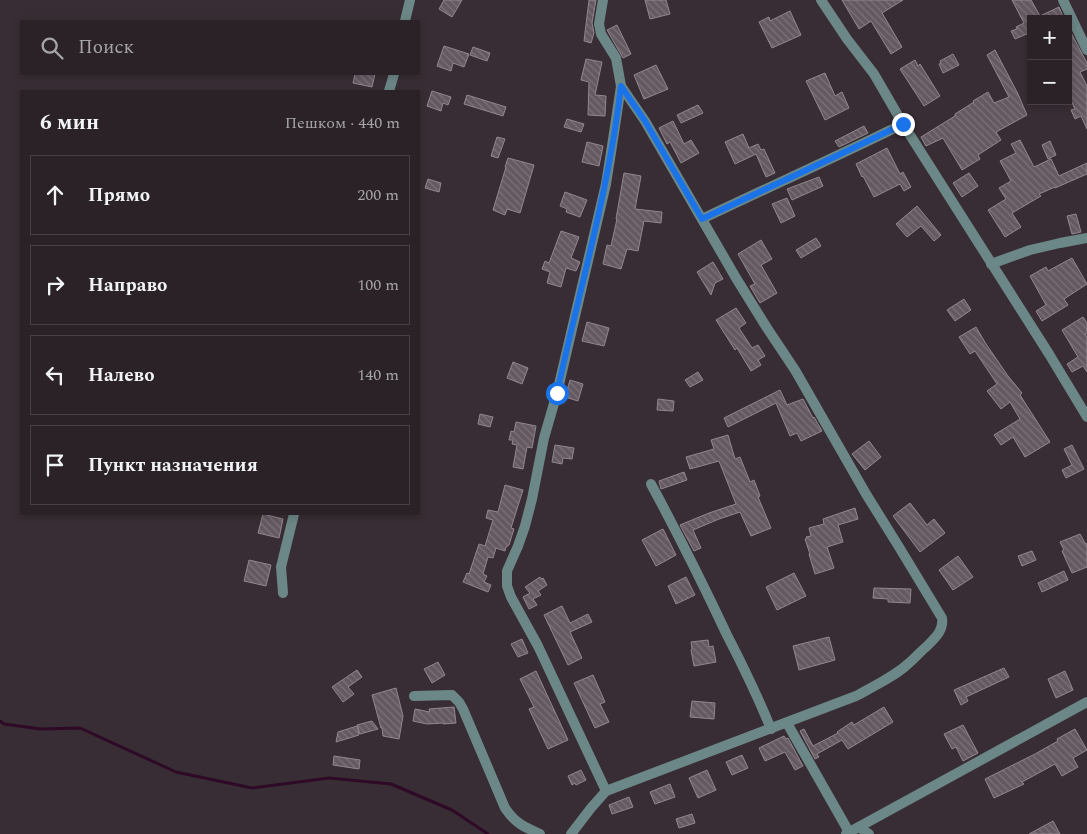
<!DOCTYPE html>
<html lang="ru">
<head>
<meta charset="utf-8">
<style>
  :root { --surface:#2a2227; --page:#362f33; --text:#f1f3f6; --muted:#a5a4a7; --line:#463f44 }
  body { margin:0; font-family:Spectral,serif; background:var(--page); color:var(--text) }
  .controls { position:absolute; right:15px; top:15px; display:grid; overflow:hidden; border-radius:0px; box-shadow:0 2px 8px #0003 }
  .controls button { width:45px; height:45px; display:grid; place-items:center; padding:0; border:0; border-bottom:1px solid var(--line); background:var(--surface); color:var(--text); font:25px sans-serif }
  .stop { position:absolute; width:15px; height:15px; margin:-11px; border:4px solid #1a73e8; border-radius:50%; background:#fff }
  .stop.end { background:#1a73e8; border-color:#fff; box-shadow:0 1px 5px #0008 }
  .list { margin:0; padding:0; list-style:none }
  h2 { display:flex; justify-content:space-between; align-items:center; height:65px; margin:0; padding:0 20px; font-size:21px }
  h2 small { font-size:16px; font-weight:400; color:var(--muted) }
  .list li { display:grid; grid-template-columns:32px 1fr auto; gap:15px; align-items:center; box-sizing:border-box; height:80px; margin:0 10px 10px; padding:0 10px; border:1px solid var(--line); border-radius:0px }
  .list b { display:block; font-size:19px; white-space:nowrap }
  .list em { font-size:16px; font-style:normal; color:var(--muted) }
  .icon { flex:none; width:28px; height:28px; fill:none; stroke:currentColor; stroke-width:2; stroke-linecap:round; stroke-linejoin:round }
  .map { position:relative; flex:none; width:1087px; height:834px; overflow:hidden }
  .search { position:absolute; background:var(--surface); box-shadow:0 2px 8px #0003; left:20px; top:20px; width:400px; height:55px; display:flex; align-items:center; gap:12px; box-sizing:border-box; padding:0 18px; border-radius:0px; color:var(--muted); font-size:19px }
  .panel { position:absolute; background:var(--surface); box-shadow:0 2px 8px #0003; left:20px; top:90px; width:400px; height:425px; border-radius:0px }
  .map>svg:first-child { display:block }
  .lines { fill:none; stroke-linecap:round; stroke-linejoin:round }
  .stream { stroke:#2e0a26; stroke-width:3 }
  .building { fill:url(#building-back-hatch); stroke:#93878f }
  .street { stroke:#6c8787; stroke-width:10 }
  .route { stroke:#1a73e8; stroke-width:6 }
</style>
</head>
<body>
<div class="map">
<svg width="1087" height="834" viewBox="0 0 1087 834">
  <defs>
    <pattern id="building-back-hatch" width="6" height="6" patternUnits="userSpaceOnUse" patternTransform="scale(1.25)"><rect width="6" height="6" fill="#655961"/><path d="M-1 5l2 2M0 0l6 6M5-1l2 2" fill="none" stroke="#7c7178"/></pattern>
  </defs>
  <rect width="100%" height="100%" fill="#382d34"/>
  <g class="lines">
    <path class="stream" d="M0,721L4,724L41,729L80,728L176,772L252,788L329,778L391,784L452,810L488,834"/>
  </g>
  <g class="building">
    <path d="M444,0H462L452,17L439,9Z"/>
    <path d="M589,0H596L592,23L594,33L591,43L584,41Z"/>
    <path d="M645,0H666L670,14L650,19Z"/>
    <path d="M842,0H903L882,13L902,47L891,54L871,21L859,29Z"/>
    <path d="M1012,0H1031L1040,16L1059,7L1064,19H1031V36L1029,33L1015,39L1011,31L1017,29L1016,27L1024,23Z"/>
    <path d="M790,11L801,35L772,48L759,22L769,17L770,21Z"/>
    <path d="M617,25L631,54L623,58L607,30Z"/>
    <path d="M1068,27L1087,63V69L1080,72L1087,86V129L1081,116L1075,119L1071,110L1075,109L1068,94Z"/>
    <path d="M444,46L469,54L464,67L453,63L451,71L437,66Z"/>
    <path d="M473,47L490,53L487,61L470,55Z"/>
    <path d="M995,50L1018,94L1027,115L996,132L1001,140L978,155L980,159L962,170L943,138L926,146L921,137L955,116V114L974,102L973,101L988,92L994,103L1009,97L987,55Z"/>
    <path d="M953,54L959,65L943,73L939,64L941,63L940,61Z"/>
    <path d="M586,59L602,62L595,95L606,96L605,116L588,115L589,82L581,80Z"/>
    <path d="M915,60L918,66L920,64L940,96L924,106L900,69Z"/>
    <path d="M656,65L668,89L644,99L634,75Z"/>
    <path d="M825,73L835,96L842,92L849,108L825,120L806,81Z"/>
    <path d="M355,74H375L372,87L353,83Z"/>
    <path d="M432,91L451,97L448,105L443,103L441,111L427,106Z"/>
    <path d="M467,95L506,107L503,116L464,104Z"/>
    <path d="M698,105L703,113L681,123L677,115Z"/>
    <path d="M567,119L584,124L581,132L564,127Z"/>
    <path d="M673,121L684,144L691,140L699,153L681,163L670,142L667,144L659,128Z"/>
    <path d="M864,126L868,133L839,147L835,141Z"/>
    <path d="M743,134L749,148L758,144L761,150L764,149L775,173L766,177L756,154L735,164L725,142Z"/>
    <path d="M497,137L505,139L498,158L491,156Z"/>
    <path d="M1020,140L1034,167L1051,159L1059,176L1087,163V174L1055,188V187L1039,194L1041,196L1012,213L1021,227L1005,237L988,210L1006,199L999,188L1011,181L1000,161L1016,153L1011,144Z"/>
    <path d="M1050,141L1056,155L1048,159L1042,145Z"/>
    <path d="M587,142L603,146L599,166L582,162Z"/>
    <path d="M887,148L900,174L903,172L911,187L904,191L900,184L874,197L863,176L862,177L856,164Z"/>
    <path d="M508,158L534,165L520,213L507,209L505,215L493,210L506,167H505Z"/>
    <path d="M624,173L641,176L635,209L662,212L661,223L644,221L638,251L627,249L621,269L603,264L607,245L611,246L617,219H616Z"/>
    <path d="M969,173L978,186L962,197L953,183Z"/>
    <path d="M819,177L823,186L792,200L787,189Z"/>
    <path d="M428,179L441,183L439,192L425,188Z"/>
    <path d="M565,192L587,200L580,217L566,212L567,209L560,206Z"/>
    <path d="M787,198L795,216L781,223L772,204Z"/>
    <path d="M917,206L941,235L934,241L921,226L907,237L896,224Z"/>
    <path d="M1076,214L1081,232L1072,234L1067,216Z"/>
    <path d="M561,231L579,237L571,258L580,262L576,271L566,268L561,287L547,283L550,272L542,269L545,261L549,263Z"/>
    <path d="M816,238L821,246L801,258L796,250Z"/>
    <path d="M761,240L772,259L761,265L777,293L760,303L750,286L755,284L738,254Z"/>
    <path d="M1072,258L1087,284L1064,299L1068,305L1042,321L1036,311L1046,305L1030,276L1046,267L1048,271Z"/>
    <path d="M713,262L723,279L715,283L711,295L697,272Z"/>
    <path d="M964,299L971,310L955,321L947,310Z"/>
    <path d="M736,308L746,323L739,328L752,348L758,345L765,356L758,360L761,365L751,371L737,348L735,350L716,320Z"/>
    <path d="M1083,317L1087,323V333L1085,334L1087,337V372L1083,366L1072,372L1067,364L1078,357L1062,330Z"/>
    <path d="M587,322L609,328L604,346L582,341Z"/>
    <path d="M976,327L986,344L1008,376L1022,393L1020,395L1050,442L1025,457L1013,437L1001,445L994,435L1020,419L1010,402L1001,409L987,391L997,384L975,351L970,354L959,337Z"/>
    <path d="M513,362L528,368L522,384L507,378Z"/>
    <path d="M698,372L703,380L690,387L685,380Z"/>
    <path d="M570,380L583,384L578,401L565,397Z"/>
    <path d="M780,390L787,405L803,399L813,418L814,417L822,431L801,441L797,433L790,436L776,403L728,427L724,418Z"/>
    <path d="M658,399L674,401L673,411L657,410Z"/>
    <path d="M480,414L493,417L490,427L478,424Z"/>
    <path d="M516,422L536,426L532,448L527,447L523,469L513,467L517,445L512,444L513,440H509L511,431L514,432Z"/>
    <path d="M728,435L735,459L740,457L750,482L754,480L760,496L758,497L771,528L751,536L740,512L719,519L693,530L701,548L694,551L680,525L709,513L736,504L719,461L690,469L686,457L714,449L711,440Z"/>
    <path d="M869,441L881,457L865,470L852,454Z"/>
    <path d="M555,445L574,448L572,459L563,458L562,464L552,462Z"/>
    <path d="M1072,445L1084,469L1066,478L1062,470L1072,465L1064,449Z"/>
    <path d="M684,472L687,480L661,489L659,481Z"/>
    <path d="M505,485L523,490L511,528L514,529L509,545L506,547L505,551L496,548L493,558L488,557L483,574L487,576L484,582L491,585L488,592L463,582L467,573L469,574L479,544L485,546L493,520L486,518L488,510L498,512Z"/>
    <path d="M910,503L927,525L934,519L945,533L920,552L893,516Z"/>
    <path d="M855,508L858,519L838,525L843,542L827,547L834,568L815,574L809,554H810L805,539L807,538L806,537L811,536L809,528L824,524L823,519Z"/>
    <path d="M263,514L283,519L279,538L258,533Z"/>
    <path d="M663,529L676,555L656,566L642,540Z"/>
    <path d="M1080,534L1085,543L1087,544V567L1072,573L1062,551L1064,550L1060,542Z"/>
    <path d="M1032,551L1036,560L1022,566L1018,556Z"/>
    <path d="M958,556L973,577L953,590L939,570Z"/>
    <path d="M249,560L271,565L266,586L244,581Z"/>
    <path d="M1064,571L1068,580L1042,592L1038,583Z"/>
    <path d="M794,573L806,596L777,610L766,587Z"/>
    <path d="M540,577L541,579L543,578L547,585L538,591L541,595L533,599L537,605L529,609L523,597L530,593L525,587Z"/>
    <path d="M686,577L695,595L676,604L668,586Z"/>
    <path d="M874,588L911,589L910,603L888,602V599L873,598Z"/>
    <path d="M562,606L570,623L588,614L592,622L570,632L582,658L568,665L544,615Z"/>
    <path d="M829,637L835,660L799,670L793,646Z"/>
    <path d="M522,639L528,653L518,657L511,644Z"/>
    <path d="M708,640L709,647L713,646L716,662L694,666L691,650L692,649L691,642Z"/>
    <path d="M438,662L445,675L432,683L424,669Z"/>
    <path d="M1004,668L1009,677L966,697L968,701L961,705L954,690Z"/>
    <path d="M357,670L362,677L348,687L354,694L343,702L332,687Z"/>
    <path d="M536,671L568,740L548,749L529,709L534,707L520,679Z"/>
    <path d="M1065,671L1073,690L1056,698L1048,679Z"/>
    <path d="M593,675L605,702L600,704L609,722L595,728L574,683Z"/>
    <path d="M396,688L403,716L399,739L383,736L382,728H381L372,695Z"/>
    <path d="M692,701L715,703L714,719L690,717Z"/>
    <path d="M454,707L456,723L443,724V723L427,724L413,721L415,709L430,712L429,709Z"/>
    <path d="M884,707L893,722L848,749L842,740L817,754L819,757L815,759L800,731L804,729L813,746L838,733L837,732L852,722L854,725Z"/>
    <path d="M372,721L378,729L360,734L357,725Z"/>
    <path d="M963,725L978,753L963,761L956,747L952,749L944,734Z"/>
    <path d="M357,726L359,735L336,742L338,732Z"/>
    <path d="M1075,729L1087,750L1073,758L1078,767L1062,776L1055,764L1022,782L1024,784L994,798L985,779L1035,754L1058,741L1057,739Z"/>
    <path d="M784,736L786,739L788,738L803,766L795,770L785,752L765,761L759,748Z"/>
    <path d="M742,755L748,768L732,775L726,762Z"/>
    <path d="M334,756L360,760L359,769L333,765Z"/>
    <path d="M581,770L586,780L576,785L575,783L572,785L568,776Z"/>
    <path d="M707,770L716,790L698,798L689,778Z"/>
    <path d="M670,784L675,797L655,804L650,792Z"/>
    <path d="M629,797L633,807L612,814L609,805Z"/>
    <path d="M692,814L695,823L679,828L676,819Z"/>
    <path d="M1053,821L1060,834H1029Z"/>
  </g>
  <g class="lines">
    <g class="street">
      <path d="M603,0L599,24L601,34L616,58L621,86L612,146L606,184L557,393L544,438L532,499L525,526L518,546L507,571V586L511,597L538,646L606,791"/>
      <path d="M821,0L847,39L874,74L903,124L1049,354L1087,417"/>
      <path d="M1063,0L1087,50"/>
      <path d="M405,21L410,0"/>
      <path d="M389,91L394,74"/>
      <path d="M702,219C769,187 836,157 903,124"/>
      <path d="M991,264L1030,250L1060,243L1087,238"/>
      <path d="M651,484C678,534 703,584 727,635C743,666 758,697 771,729"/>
      <path d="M283,593L281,567L294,514"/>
      <path d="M414,696L452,695L459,702L463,709L505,808C515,823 524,827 540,834"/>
      <path d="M787,723L849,832"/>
      <path d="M859,827L869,834"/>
      <path d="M571,834L591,808L606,791L856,696C874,686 894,677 909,663C915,658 920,652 926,647C934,639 944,631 942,618L899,547L866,494L795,370L767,328L736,278L645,121L621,86"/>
      <path d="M846,834L1087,702"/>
    </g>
  </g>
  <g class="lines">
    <path class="route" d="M557,393C579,291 609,190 621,86L645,121L702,219C769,187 836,157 903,124"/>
  </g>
</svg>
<div class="controls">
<button>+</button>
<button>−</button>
</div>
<div class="stop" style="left:557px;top:393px"></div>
<div class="stop end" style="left:903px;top:124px"></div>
<div class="search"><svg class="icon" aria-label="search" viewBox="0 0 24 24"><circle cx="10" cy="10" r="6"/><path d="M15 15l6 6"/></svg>Поиск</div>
<section class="panel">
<h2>6 мин<small>Пешком · 440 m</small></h2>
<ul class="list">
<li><svg class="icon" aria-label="ahead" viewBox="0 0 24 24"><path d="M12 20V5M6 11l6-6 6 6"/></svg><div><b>Прямо</b></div><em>200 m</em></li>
<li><svg class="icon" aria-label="right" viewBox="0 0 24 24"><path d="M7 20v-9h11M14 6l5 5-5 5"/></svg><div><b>Направо</b></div><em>100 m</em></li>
<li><svg class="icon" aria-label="left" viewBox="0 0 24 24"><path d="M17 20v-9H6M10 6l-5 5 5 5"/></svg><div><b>Налево</b></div><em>140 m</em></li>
<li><svg class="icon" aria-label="arrive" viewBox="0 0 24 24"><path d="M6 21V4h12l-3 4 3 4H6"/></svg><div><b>Пункт назначения</b></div></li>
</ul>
</section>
</div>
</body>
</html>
